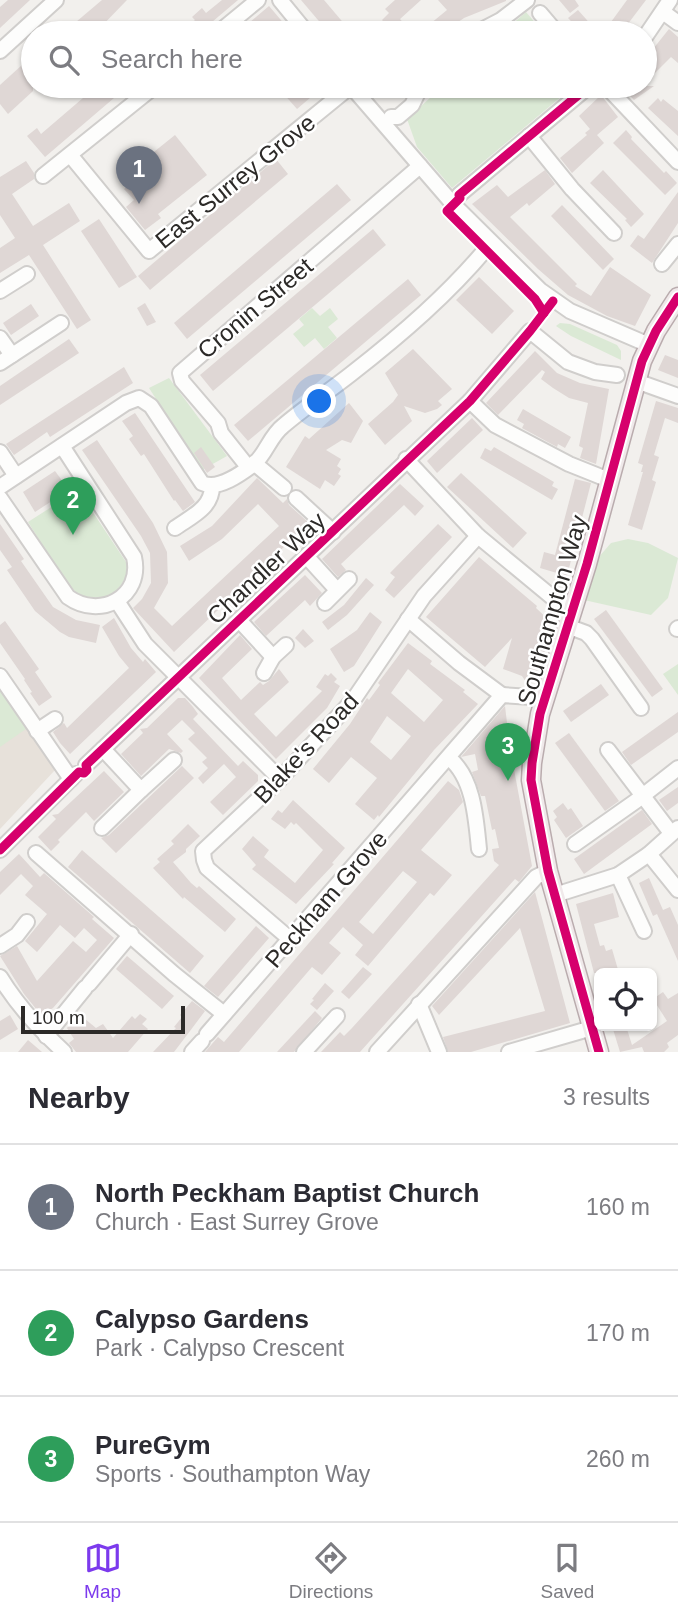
<!DOCTYPE html>
<html lang="en">
<head>
<meta charset="utf-8">
<style>
  :root { --surface:#fff; --page:#f7f7f7; --text:#2b2b33; --muted:#7c7c81; --line:#e1e1e2; --accent:#7c3aed }
  body { margin:0; font-family:Arial,sans-serif; background:var(--page); color:var(--text) }
  .controls { position:absolute; right:21px; bottom:21px; display:grid; overflow:hidden; border-radius:10px; box-shadow:0 2px 5px #0004 }
  .controls button { width:63px; height:63px; display:grid; place-items:center; padding:0; border:0; border-bottom:2px solid var(--line); background:var(--surface); color:var(--text); font:35px sans-serif }
  .scale { position:absolute; left:21px; bottom:18px; width:164px; box-sizing:border-box; padding-left:7px; border:4px solid #2c2a28; border-top:0; font-size:19px; line-height:24px; white-space:nowrap; color:#2c2a28; -webkit-text-stroke:5px #fff; paint-order:stroke }
  .you { position:absolute; left:320px; top:402px; width:24px; height:24px; margin:-18px; border:5px solid #fff; border-radius:50%; background:#1a73e8; box-shadow:0 0 0 10px #1a73e833 }
  .badge { display:grid; place-items:center; width:46px; height:46px; border-radius:50%; background:var(--accent); color:#fff; font-size:23px; font-weight:700 }
  .pin { position:absolute; translate:-50% -58px; filter:drop-shadow(0 2px 4px #0008) }
  .pin::after { content:''; position:absolute; top:37px; width:24px; height:21px; background:inherit; clip-path:polygon(0 0,100% 0,50% 100%) }
  .list { margin:0; padding:0; list-style:none }
  h2 { display:flex; justify-content:space-between; align-items:center; height:91px; margin:0; padding:0 28px; font-size:30px }
  h2 small { font-size:23px; font-weight:400; color:var(--muted) }
  .list li { display:grid; grid-template-columns:46px 1fr auto; gap:21px; align-items:center; box-sizing:border-box; height:126px; padding:0 28px; border-top:2px solid var(--line) }
  .list b { display:block; font-size:26px; white-space:nowrap }
  .list p { margin:0; font-size:23px; white-space:nowrap; color:var(--muted) }
  .list em { font-size:23px; font-style:normal; color:var(--muted) }
  .icon { flex:none; width:38px; height:38px; fill:none; stroke:currentColor; stroke-width:2; stroke-linecap:round; stroke-linejoin:round }
  .map { position:relative; flex:none; width:678px; height:1052px; overflow:hidden }
  .search { position:absolute; background:var(--surface); box-shadow:0 2px 5px #0004; left:21px; right:21px; top:21px; height:77px; display:flex; align-items:center; gap:18px; box-sizing:border-box; padding:0 24px; border-radius:38px; color:var(--muted); font-size:26px }
  .sheet { height:469px; background:var(--surface) }
  nav { display:flex; justify-content:space-around; align-items:center; box-sizing:border-box; height:98px; border-top:2px solid var(--line); background:var(--surface); font-size:19px; color:var(--muted) }
  nav a { display:grid; justify-items:center; gap:4px }
  nav .on { color:var(--accent) }
  .map>svg:first-child { display:block }
  .built { fill:#e7e1da }
  .green { fill:#dbe9d5 }
  .building { fill:#dfd7d5; fill-rule:evenodd }
  .lines { fill:none; stroke-linecap:round; stroke-linejoin:round }
  .minor-casing { stroke:#d0cecc; stroke-width:18 }
  .major-casing { stroke:#baacae; stroke-width:21 }
  .minor { stroke:#fdfdfc; stroke-width:14 }
  .major { stroke:#f0e9ea; stroke-width:18 }
  .cycleway-casing { stroke:#fff; stroke-width:13 }
  .cycleway { stroke:#d6006c; stroke-width:9 }
  .labels { text-anchor:middle; dominant-baseline:central; stroke-width:5; stroke-linejoin:round; paint-order:stroke }
  .street-label { font-size:24px; fill:#2c2a28; stroke:#fff }
</style>
</head>
<body>
<div class="map">
<svg width="678" height="1052" viewBox="0 0 678 1052">
  <rect width="100%" height="100%" fill="#f2f0ed"/>
  <path class="built" d="M0,690L55,770L0,829Z"/>
  <g class="green">
    <path d="M526,12L544,33H502Z"/>
    <path d="M443,86H574L452,188L417,147L407,119Z"/>
    <path d="M312,308L320,316L330,308L338,319L328,327L337,338L324,349L315,338L304,347L293,334L304,325L299,319Z"/>
    <path d="M560,323L570,324L617,345L621,351V360L571,336L556,326Z"/>
    <path d="M169,378L227,456L202,470L149,388Z"/>
    <path d="M78,490L128,565C127,578 120,591 107,596C99,599 88,600 80,595C67,588 38,537 28,522Z"/>
    <path d="M628,539L648,543L678,558L668,598L651,615L584,600L598,558L611,543Z"/>
    <path d="M678,664V695L663,674Z"/>
    <path d="M0,690L26,729L0,747Z"/>
  </g>
  <g class="building">
    <path d="M8,0H30L0,28V7Z"/>
    <path d="M102,0H127L95,33H63Z"/>
    <path d="M222,0H238L199,33H180L195,20L192,17L202,8L206,13Z"/>
    <path d="M301,0H324L352,33H329Z"/>
    <path d="M395,0H421L400,19L412,33H399L396,30L393,33L382,20L389,13L385,9Z"/>
    <path d="M438,0H506V1L464,18L442,33H419L447,10Z"/>
    <path d="M559,0H575L579,6L570,13Z"/>
    <path d="M627,0H646L621,33H603Z"/>
    <path d="M269,6L292,33H237L256,17Z"/>
    <path d="M578,10L586,19L598,33H582L568,18Z"/>
    <path d="M669,29L678,37V63L671,57L645,83V59Z"/>
    <path d="M33,55V91L8,114L0,104V85Z"/>
    <path d="M97,86H128L45,157L27,136L37,128L41,134Z"/>
    <path d="M289,86H324L297,109L282,92Z"/>
    <path d="M372,86H401L386,98H382Z"/>
    <path d="M621,86H654L634,100Z"/>
    <path d="M601,95L618,117L597,135L604,143L572,173L560,158L587,135L585,133L590,129L579,116Z"/>
    <path d="M658,98L661,102L663,99L678,111V136L648,108Z"/>
    <path d="M626,130L632,137L631,139L664,173L666,171L677,183L665,195L613,143Z"/>
    <path d="M175,135L207,175L158,214L161,218L145,230L126,207L134,200L124,189L141,176L134,168Z"/>
    <path d="M276,159L288,174L150,290L138,276Z"/>
    <path d="M26,161L34,173V179L12,194L33,226L69,203L80,221L43,245L91,320L77,329L29,255L0,273V248L15,238L0,215V177Z"/>
    <path d="M545,170L555,184L529,206L527,203L510,217L577,284L575,286L591,296L610,267L651,295L635,326L607,316L568,295L538,269L472,204L497,185L508,197Z"/>
    <path d="M603,170L644,214L631,227L625,220L627,219L590,183Z"/>
    <path d="M337,184L351,200L187,339L174,323Z"/>
    <path d="M678,192V223L652,263L630,246L638,235L644,239Z"/>
    <path d="M562,205L614,259L603,270L551,216Z"/>
    <path d="M99,219L137,277L119,288L81,231Z"/>
    <path d="M373,229L386,245L213,391L200,375Z"/>
    <path d="M479,277L514,311L492,334L456,300Z"/>
    <path d="M408,279L421,295L248,441L234,425Z"/>
    <path d="M145,303L156,322L147,326L137,308Z"/>
    <path d="M31,304L39,316L11,335L3,323Z"/>
    <path d="M69,339L79,353L0,405V386Z"/>
    <path d="M413,349L452,389L438,401L442,405L437,409L425,413L404,406L412,421L385,445L368,424L393,402L398,395L385,373Z"/>
    <path d="M535,351L557,373L580,383L609,389L596,464L580,458L583,448L579,446L588,403L569,398L553,388L541,379L545,372L542,370L498,415L486,403Z"/>
    <path d="M665,355L678,360V378L658,370Z"/>
    <path d="M124,367L133,383L50,437L47,432L14,455L6,444Z"/>
    <path d="M656,401L678,408V423L665,418L654,455L659,457L652,480L656,482L642,530L628,525L643,472H641L643,465L638,463Z"/>
    <path d="M349,403L363,421L351,443L342,440L326,450L341,459L337,466L341,469L338,474L341,476L334,486L325,480L320,489L286,467L305,436L309,439Z"/>
    <path d="M523,409L571,437L565,448L558,444L557,447L522,428L524,424L517,420Z"/>
    <path d="M135,413L195,502L183,511L175,500L174,501L144,454L141,456L129,439L133,436L122,421Z"/>
    <path d="M472,418L483,430L437,473L427,461Z"/>
    <path d="M97,440L153,523L167,552L168,583L154,608L172,626L279,526L258,504L222,539L189,561L180,546L212,526L257,478L283,503L287,499L289,505L309,523L174,652L133,608L142,599L151,583L150,553L141,536L82,450Z"/>
    <path d="M201,447L215,467L207,473L194,453Z"/>
    <path d="M494,447L554,482L552,486L558,489L552,500L480,458L485,448L491,451Z"/>
    <path d="M55,471L69,490L35,512L23,492Z"/>
    <path d="M461,473L527,533L513,548L447,487Z"/>
    <path d="M575,479L591,483L567,576L540,568L544,552L555,555Z"/>
    <path d="M400,484L424,506L415,516L404,505L341,564L346,570L338,577L322,559Z"/>
    <path d="M0,524L24,559L21,561L53,607L76,620L100,625L96,643L69,637L60,632L35,611L7,570L12,567L0,550Z"/>
    <path d="M438,524L452,537L394,598L385,590L395,577L390,573Z"/>
    <path d="M479,557L537,606L536,608L550,621L545,635L546,647L541,664L533,678L526,682L522,676L503,669L512,638L485,667L426,617Z"/>
    <path d="M305,575L322,593L310,606L305,600L266,636L254,622Z"/>
    <path d="M366,578L374,585L347,615L328,630L322,622L344,605Z"/>
    <path d="M606,610L663,689L652,697L594,619Z"/>
    <path d="M370,612L382,622L354,666L344,672L330,649L357,630Z"/>
    <path d="M114,618L131,648L143,662L145,659L156,672L70,754L60,743L53,732L64,723L67,728L129,668L119,656L102,627Z"/>
    <path d="M5,621L39,669L35,672L52,697L39,706L30,693L32,692L24,680L25,679L0,643V625Z"/>
    <path d="M303,629L314,641L305,648L295,638Z"/>
    <path d="M240,635L252,649L222,678L241,700L260,682L263,685L269,681L279,669L289,682L254,714L276,737L322,691L316,687L325,674L328,676L331,673L337,679L334,682L340,686L327,708L276,759L199,678Z"/>
    <path d="M408,643L432,661L430,664L465,690L463,692L478,704L434,750L379,817L378,815L374,820L355,804L377,778L351,757L329,783L313,769L350,724L367,698L369,700L380,685L378,683ZM408,669L443,700L424,722L391,693ZM387,716L411,736L391,760L370,742Z"/>
    <path d="M601,684L609,695L571,722L563,711Z"/>
    <path d="M178,698H185L193,707L198,714L193,719L238,766L243,761L258,775V781L223,815L210,802L236,777L224,764L203,784L198,778L208,768L202,762L207,758L188,739L195,733L182,720L167,734L183,751L181,753L169,749L141,776L121,754L143,733L140,729L147,728Z"/>
    <path d="M505,706L510,748L532,866L519,882L515,879L360,1052H321L340,1032L344,1036L352,1028L499,865L494,861L492,849L499,848L495,829L492,830L485,796H481L472,772L478,770L475,754L461,757Z"/>
    <path d="M678,712V732L631,765L622,752Z"/>
    <path d="M569,733L619,801L605,811L555,743Z"/>
    <path d="M182,766L194,778L116,853L101,838L109,835Z"/>
    <path d="M104,771L124,792L94,821L86,812L58,840L60,842L51,851L38,837L56,819L52,815L58,814Z"/>
    <path d="M448,781L459,790L463,802L421,850L452,875L434,896L430,893L368,966L355,955L363,945L343,927L329,943L341,953L322,975L312,967L239,1052H205L218,1037L224,1042ZM403,871L417,882L373,934L359,922Z"/>
    <path d="M678,787V803L667,811L659,800Z"/>
    <path d="M293,800L345,848L332,863L334,864L296,904L252,869L256,865L242,849L253,836L269,850L264,857L295,883L323,850L296,823L294,825L291,822L285,829L271,819L278,810L282,813Z"/>
    <path d="M563,803L568,810L571,808L583,826L566,838L554,820L557,817L553,811Z"/>
    <path d="M642,810L652,824L584,874L574,859Z"/>
    <path d="M188,824L200,836L186,849V852L173,862L191,883L197,888L199,886L236,919L225,932L184,897L183,899L153,868L160,862L157,859L174,844L171,841Z"/>
    <path d="M82,850L204,956L190,973L68,867Z"/>
    <path d="M19,854L40,877L44,873L94,917L92,919L114,938L53,1008L41,1015L24,994L0,956L17,946L37,981L73,941L86,952L97,940L84,928L75,938L60,925L37,952L25,941L47,914L25,895L33,886L21,874L0,895V872Z"/>
    <path d="M649,878L663,910L670,907L678,925V961L657,914L653,916L639,883Z"/>
    <path d="M535,892L570,1023L471,1052H448L443,1037L545,1011L520,928L439,1015L432,1006Z"/>
    <path d="M613,893L619,917L594,924L600,946L604,945L606,951L612,949L619,973H594L576,904Z"/>
    <path d="M256,926L269,938L218,997L204,986Z"/>
    <path d="M127,956L174,996L162,1009L116,969Z"/>
    <path d="M363,967L372,974L349,999L341,992Z"/>
    <path d="M325,983L334,991L317,1010L310,1004L314,1000L312,999Z"/>
    <path d="M663,992L668,999L678,993V1035L667,1043L669,1047L664,1052H644L642,1047L620,1052L612,1026H626L632,1045L667,1021L653,999Z"/>
    <path d="M192,1001L205,1011L190,1031L174,1052H153L176,1028L174,1027L182,1017L180,1015Z"/>
    <path d="M315,1011L322,1018L294,1052H277Z"/>
    <path d="M79,1014L96,1028L103,1024L113,1038L132,1016L135,1019L140,1014L147,1019L142,1024L148,1029L128,1052H76L69,1043L74,1039L67,1028Z"/>
    <path d="M10,1015L18,1029L0,1040V1021Z"/>
    <path d="M28,1040L42,1052H18Z"/>
  </g>
  <g class="lines">
    <g class="minor-casing">
      <g id="minor">
        <path d="M280,0L307,33"/>
        <path d="M663,12L678,23"/>
        <path d="M540,13L557,33"/>
        <path d="M218,33L258,0"/>
        <path d="M476,33L501,20L527,0"/>
        <path d="M645,37L670,0"/>
        <path d="M0,51L56,0"/>
        <path d="M351,86L453,204L540,290L570,311L649,345"/>
        <path d="M606,86L678,162"/>
        <path d="M391,117H398L412,105L421,86"/>
        <path d="M529,136L572,189L614,233"/>
        <path d="M71,156L149,251L351,86"/>
        <path d="M43,176L155,86"/>
        <path d="M459,195L589,86"/>
        <path d="M662,264L678,244"/>
        <path d="M0,291L27,274"/>
        <path d="M0,338L12,355"/>
        <path d="M0,363L61,323"/>
        <path d="M636,381L678,396"/>
        <path d="M470,401L495,425L569,464L609,480"/>
        <path d="M0,452L16,476"/>
        <path d="M406,459L478,536L558,602L573,607"/>
        <path d="M254,463L284,488"/>
        <path d="M248,467L221,433L218,423L182,381L180,373L420,166"/>
        <path d="M0,487L126,403L139,398L151,406L202,483C218,491 242,473 254,464C266,454 270,436 283,426C304,408 328,392 351,374C401,335 450,293 491,243"/>
        <path d="M0,498L68,597C100,620 143,597 134,557L62,446"/>
        <path d="M296,498L333,532"/>
        <path d="M175,528C192,516 212,508 212,486"/>
        <path d="M307,557L337,590"/>
        <path d="M117,601L145,644L280,779"/>
        <path d="M325,603L349,579"/>
        <path d="M408,619L459,663L502,695"/>
        <path d="M239,620L273,657"/>
        <path d="M567,626L586,633L592,639L641,708"/>
        <path d="M677,629L678,628"/>
        <path d="M264,673L273,657L286,645"/>
        <path d="M0,676L71,779"/>
        <path d="M37,731L55,719"/>
        <path d="M103,749L141,790L174,760"/>
        <path d="M608,750L671,833"/>
        <path d="M449,758C474,778 476,820 479,849"/>
        <path d="M86,765L470,401L530,331L568,362L595,372L617,375"/>
        <path d="M102,828L141,790"/>
        <path d="M575,844L636,801L678,768"/>
        <path d="M0,850L76,774"/>
        <path d="M36,853L174,974L224,1014"/>
        <path d="M649,854L678,890"/>
        <path d="M618,875L644,931"/>
        <path d="M555,895L618,875L649,854L678,828"/>
        <path d="M291,940L207,868L204,860L203,851L280,779L354,699L424,596L478,536"/>
        <path d="M0,946L17,935L27,922"/>
        <path d="M0,977C17,1005 40,1030 64,1052"/>
        <path d="M89,984L131,934"/>
        <path d="M419,1004L439,1052"/>
        <path d="M207,1034L502,695L546,698"/>
        <path d="M46,1036L85,988"/>
        <path d="M192,1052L202,1041"/>
        <path d="M304,1052L337,1016"/>
        <path d="M377,1052L536,877L548,871"/>
        <path d="M509,1052L592,1028"/>
      </g>
    </g>
    <g class="major-casing">
      <path id="major" d="M599,1052L548,871L531,780L532,763L540,714L587,564L642,361L656,331L678,297"/>
    </g>
    <use href="#minor" class="minor"/>
    <use href="#major" class="major"/>
    <g class="cycleway-casing">
      <g id="cycleway">
        <path d="M544,313L535,299L447,211L460,198L459,195L589,86"/>
        <path d="M0,850L79,772L84,773L87,770L86,765L470,401L530,331L553,301"/>
        <path d="M599,1052L548,871L531,780L532,763L540,714L587,564L642,361L656,331L678,297"/>
      </g>
    </g>
    <use href="#cycleway" class="cycleway"/>
  </g>
  <g class="labels">
    <g class="street-label">
      <text transform="translate(235 181) rotate(-39)">East Surrey Grove</text>
      <text transform="translate(255 308) rotate(-40)">Cronin Street</text>
      <text transform="translate(266 568) rotate(-43)">Chandler Way</text>
      <text transform="translate(552 610) rotate(-74)">Southampton Way</text>
      <text transform="translate(306 748) rotate(-47)">Blake's Road</text>
      <text transform="translate(326 899) rotate(-49)">Peckham Grove</text>
    </g>
  </g>
</svg>
<div class="controls">
<button><svg class="icon" aria-label="locate" viewBox="0 0 24 24"><circle cx="12" cy="12" r="6"/><path d="M12 2v4M12 18v4M2 12h4M18 12h4"/></svg></button>
</div>
<div class="scale">100 m</div>
<div class="you"></div>
<div class="pin badge" style="left:139px;top:204px;background:#6b7280">1</div>
<div class="pin badge" style="left:73px;top:535px;background:#2e9e5b">2</div>
<div class="pin badge" style="left:508px;top:781px;background:#2e9e5b">3</div>
<div class="search"><svg class="icon" aria-label="search" viewBox="0 0 24 24"><circle cx="10" cy="10" r="6"/><path d="M15 15l6 6"/></svg>Search here</div>
</div>
<section class="sheet">
<h2>Nearby<small>3 results</small></h2>
<ul class="list">
<li><span class="badge" style="background:#6b7280">1</span><div><b>North Peckham Baptist Church</b><p>Church · East Surrey Grove</p></div><em>160 m</em></li>
<li><span class="badge" style="background:#2e9e5b">2</span><div><b>Calypso Gardens</b><p>Park · Calypso Crescent</p></div><em>170 m</em></li>
<li><span class="badge" style="background:#2e9e5b">3</span><div><b>PureGym</b><p>Sports · Southampton Way</p></div><em>260 m</em></li>
</ul>
</section>
<nav>
<a class="on"><svg class="icon" aria-label="map" viewBox="0 0 24 24"><path d="M3 6l6-2 6 2 6-2v14l-6 2-6-2-6 2zM9 4v14M15 6v14"/></svg>Map</a>
<a><svg class="icon" aria-label="directions" viewBox="0 0 24 24"><path d="M12 3l9 9-9 9-9-9zM9 14v-3h6M13 9l2 2-2 2"/></svg>Directions</a>
<a><svg class="icon" aria-label="saved" viewBox="0 0 24 24"><path d="M7 4h10v16l-5-4-5 4z"/></svg>Saved</a>
</nav>
</body>
</html>
